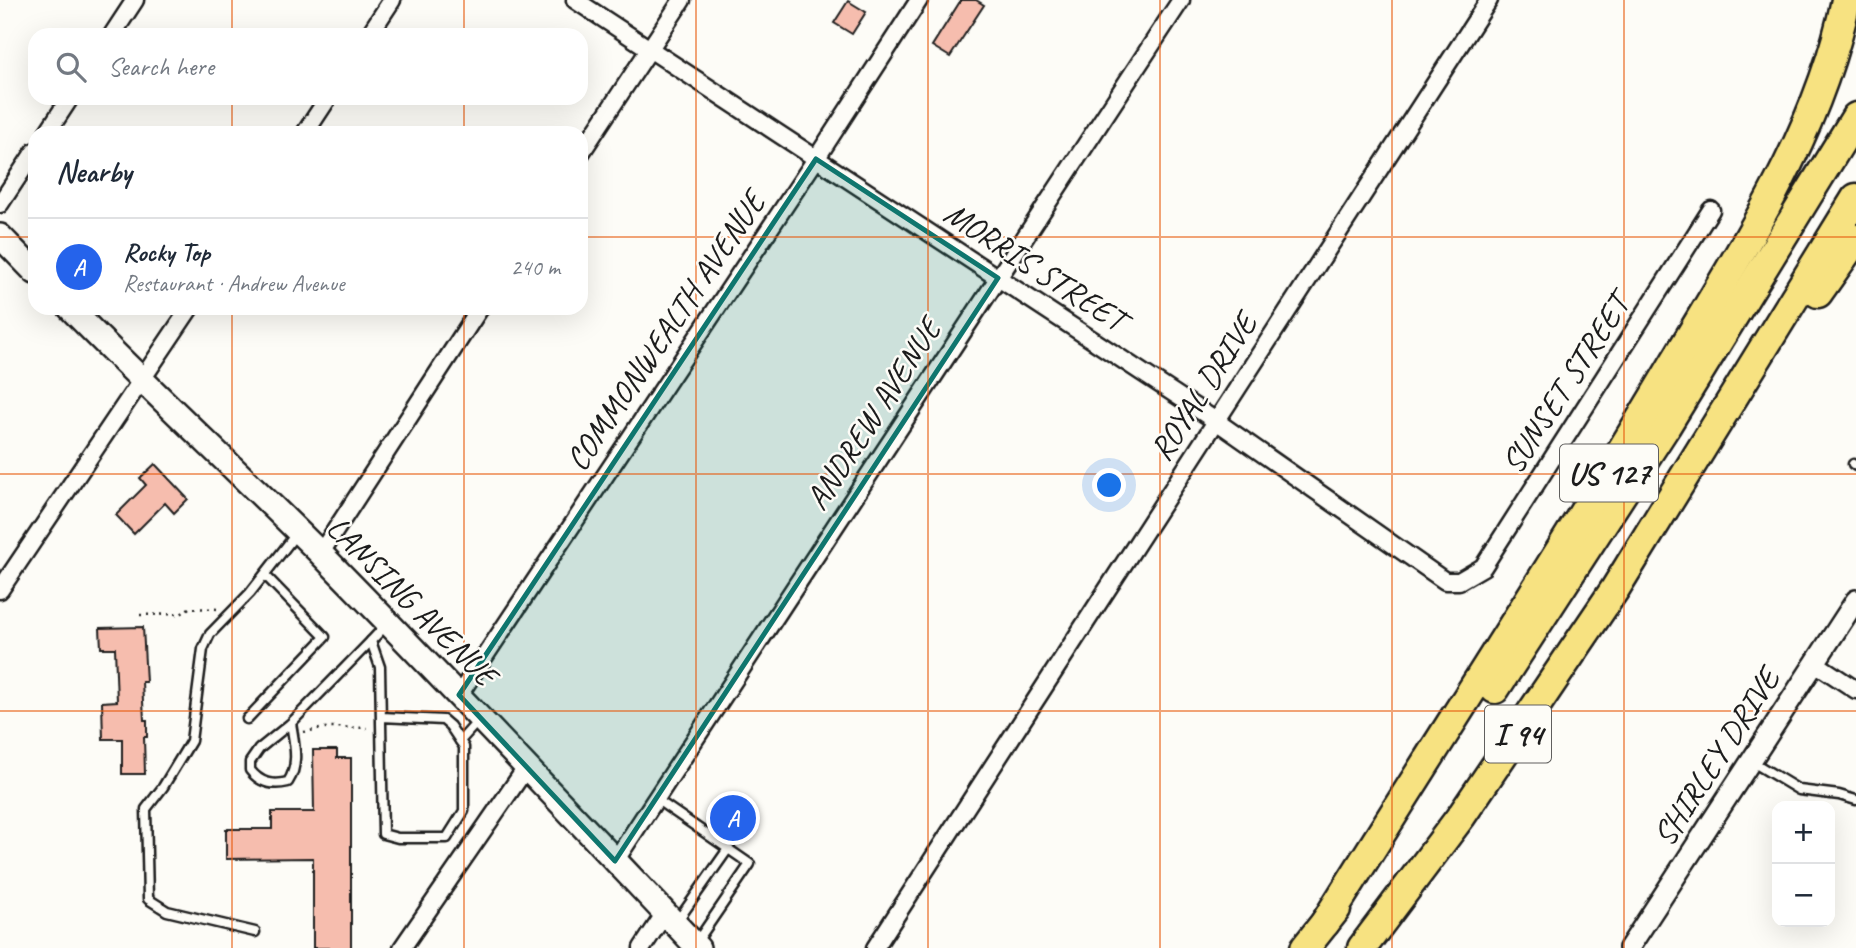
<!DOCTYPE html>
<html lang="en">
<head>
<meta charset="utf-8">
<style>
  :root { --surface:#fff; --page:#f2f2f3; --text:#1f2937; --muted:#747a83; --line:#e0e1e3; --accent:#2563eb }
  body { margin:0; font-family:Caveat,sans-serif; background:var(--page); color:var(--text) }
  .controls { position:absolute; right:21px; bottom:21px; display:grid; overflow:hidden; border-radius:14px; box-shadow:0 7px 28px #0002 }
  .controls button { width:63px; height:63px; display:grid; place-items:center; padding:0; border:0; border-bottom:2px solid var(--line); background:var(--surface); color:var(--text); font:35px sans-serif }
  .you { position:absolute; left:1110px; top:486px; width:24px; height:24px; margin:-18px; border:5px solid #fff; border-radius:50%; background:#1a73e8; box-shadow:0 0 0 10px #1a73e833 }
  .badge { display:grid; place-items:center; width:46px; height:46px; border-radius:50%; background:var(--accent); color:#fff; font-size:23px; font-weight:700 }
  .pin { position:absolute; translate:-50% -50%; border:4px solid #fff; box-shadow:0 2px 7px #0006 }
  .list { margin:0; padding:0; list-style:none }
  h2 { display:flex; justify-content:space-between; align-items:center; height:91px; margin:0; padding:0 28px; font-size:30px }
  h2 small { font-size:23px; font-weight:400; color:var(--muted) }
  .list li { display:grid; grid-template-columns:46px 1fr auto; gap:21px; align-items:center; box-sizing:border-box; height:98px; padding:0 28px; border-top:2px solid var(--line) }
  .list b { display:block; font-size:26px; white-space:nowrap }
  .list p { margin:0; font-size:23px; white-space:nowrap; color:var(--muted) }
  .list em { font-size:23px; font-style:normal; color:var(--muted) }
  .icon { flex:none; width:38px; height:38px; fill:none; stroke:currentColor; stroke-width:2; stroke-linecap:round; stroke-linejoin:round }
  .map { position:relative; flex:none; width:1856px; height:948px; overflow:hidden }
  .search { position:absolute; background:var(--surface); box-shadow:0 7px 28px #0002; left:28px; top:28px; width:560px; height:77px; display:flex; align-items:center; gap:18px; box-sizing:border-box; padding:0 24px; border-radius:21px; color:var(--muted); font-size:26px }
  .panel { position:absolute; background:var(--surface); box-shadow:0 7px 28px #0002; left:28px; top:126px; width:560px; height:189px; border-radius:21px }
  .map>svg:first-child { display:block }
  .building { fill:#f6bdae; stroke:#1c1c1c; stroke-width:2 }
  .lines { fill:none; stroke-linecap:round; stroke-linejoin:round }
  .service-casing { stroke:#1c1c1c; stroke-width:13 }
  .minor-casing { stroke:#1c1c1c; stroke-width:21 }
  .tertiary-casing { stroke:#1c1c1c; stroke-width:24 }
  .secondary-casing { stroke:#1c1c1c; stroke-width:28 }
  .motorway-casing { stroke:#1c1c1c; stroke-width:33 }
  .path { stroke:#1c1c1c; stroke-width:2.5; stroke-dasharray:2 5; stroke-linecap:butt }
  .service { stroke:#fdfcf7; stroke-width:8 }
  .minor { stroke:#fdfcf7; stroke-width:16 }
  .tertiary { stroke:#fdfcf7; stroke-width:19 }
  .secondary { stroke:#fdfcf7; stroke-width:23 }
  .motorway { stroke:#f7e281; stroke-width:28 }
  .marked { fill:#0f766e; fill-opacity:0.2; stroke:#0f766e; stroke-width:5; stroke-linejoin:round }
  .grid { fill:none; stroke:#e8590c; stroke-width:2; stroke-opacity:0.55 }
  .labels { text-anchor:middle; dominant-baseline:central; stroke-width:5; stroke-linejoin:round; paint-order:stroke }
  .shield { fill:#fdfcf7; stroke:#605f5e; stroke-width:2 }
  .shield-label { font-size:32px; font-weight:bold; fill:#1c1c1c }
  .street-label { font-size:33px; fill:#1c1c1c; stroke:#fdfcf7 }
</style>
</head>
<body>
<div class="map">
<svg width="1856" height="948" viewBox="0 0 1856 948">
  <rect width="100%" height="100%" fill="#fdfcf7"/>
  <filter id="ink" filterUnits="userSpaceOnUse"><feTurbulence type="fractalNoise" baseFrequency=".0143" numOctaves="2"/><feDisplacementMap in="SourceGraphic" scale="14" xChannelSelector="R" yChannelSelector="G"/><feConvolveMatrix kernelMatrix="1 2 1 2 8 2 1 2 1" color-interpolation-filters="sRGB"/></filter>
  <g filter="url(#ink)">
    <g class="building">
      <path d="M961,0H976L984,5L950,57L932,46Z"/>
      <path d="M848,1L866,12L852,34L834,23Z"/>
      <path d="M155,464L188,499L174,513L165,503L134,534L116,515L146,485L140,478Z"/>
      <path d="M143,627L146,682H142L144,720H147V737H144L145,774H122V739H103L102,702L117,701L115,648H101L100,628Z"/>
      <path d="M313,750H337V758H351V948H313V858L226,859V829H272V812H314Z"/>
    </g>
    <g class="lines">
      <g class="service-casing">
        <g id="service">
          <path d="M1853,464L1856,466"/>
          <path d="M382,717L443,720L450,726L464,747V811L447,838H398L383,834L380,667L371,641L386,625"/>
          <path d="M247,719L325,637L265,575"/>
          <path d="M291,723C294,743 300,764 288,782C272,786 260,783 250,770V762L259,749L291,723L371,641"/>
          <path d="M460,741L479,720"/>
          <path d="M1751,761L1799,790L1839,795L1856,800"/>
          <path d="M656,799L750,864L696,943"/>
          <path d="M676,923L728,849"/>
          <path d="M255,932L167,911L148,899L146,809L163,787L191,741L203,649L210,634L250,593L296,534"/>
        </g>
      </g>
      <g class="minor-casing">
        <g id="minor">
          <path d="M575,0L1216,421L1445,581H1459L1483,567L1711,210"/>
          <path d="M112,35L135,0"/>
          <path d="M369,35L392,0"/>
          <path d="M47,133L70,98"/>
          <path d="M305,133L328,98"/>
          <path d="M581,153L682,0"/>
          <path d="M0,204L35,151"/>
          <path d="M320,554L480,308"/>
          <path d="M0,590L190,308"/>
          <path d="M1815,663L1856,690"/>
          <path d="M459,695L816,159L919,0"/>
          <path d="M615,861L1181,0"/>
          <path d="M402,948L526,768"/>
          <path d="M642,948L665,913"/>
          <path d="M875,948L1489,0"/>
        </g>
      </g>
      <g class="tertiary-casing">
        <path id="tertiary" d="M1629,948L1856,600"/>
      </g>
      <g class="secondary-casing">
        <g id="secondary">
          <path d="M0,236L35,272"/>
          <path d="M70,308C153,393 240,473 324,557C451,686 574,817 698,948"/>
        </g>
      </g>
      <g class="motorway-casing">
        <g id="motorway">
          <path d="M1818,293L1856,239"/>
          <path d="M1495,689L1666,426L1856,117"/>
          <path d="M1325,923C1442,735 1563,551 1676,360C1744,245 1819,133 1846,0"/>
          <path d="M1305,948L1336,909"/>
          <path d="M1362,948L1462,815L1615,589L1856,198"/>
        </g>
      </g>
      <g class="path">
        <path d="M140,615L181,614L189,608L219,609"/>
        <path d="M304,732L330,727L367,728"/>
      </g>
      <use href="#service" class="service"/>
      <use href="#minor" class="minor"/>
      <use href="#tertiary" class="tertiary"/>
      <use href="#secondary" class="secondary"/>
      <use href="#motorway" class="motorway"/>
    </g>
  </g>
  <path class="marked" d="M816,159L998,278L615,861L459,695Z"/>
  <path class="grid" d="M232,0V35M464,0V35M696,0V948M928,0V948M1160,0V948M1392,0V948M1624,0V948M232,98V133M464,98V133M0,237H35M581,237H1856M232,308V948M464,308V948M0,474H1856M0,711H1856"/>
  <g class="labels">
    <g class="shield">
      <rect x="1560" y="444.5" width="98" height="57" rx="5"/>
      <rect x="1485" y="705.5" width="66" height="57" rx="5"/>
    </g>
    <g class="shield-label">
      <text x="1609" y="473">US 127</text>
      <text x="1518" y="734">I 94</text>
    </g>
    <g class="street-label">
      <text transform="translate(1035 266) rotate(33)">MORRIS STREET</text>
      <text transform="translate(665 331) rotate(-56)">COMMONWEALTH AVENUE</text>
      <text transform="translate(1565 384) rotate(-57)">SUNSET STREET</text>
      <text transform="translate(1203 387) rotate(-57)">ROYAL DRIVE</text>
      <text transform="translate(873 414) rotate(-57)">ANDREW AVENUE</text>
      <text transform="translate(412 601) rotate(45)">LANSING AVENUE</text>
      <text transform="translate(1716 757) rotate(-57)">SHIRLEY DRIVE</text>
    </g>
  </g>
</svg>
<div class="controls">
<button>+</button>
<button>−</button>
</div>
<div class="you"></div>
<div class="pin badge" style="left:733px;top:818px">A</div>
<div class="search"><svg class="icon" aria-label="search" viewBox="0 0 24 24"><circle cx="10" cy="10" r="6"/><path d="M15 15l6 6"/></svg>Search here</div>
<section class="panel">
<h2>Nearby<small></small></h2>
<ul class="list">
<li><span class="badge">A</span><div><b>Rocky Top</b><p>Restaurant · Andrew Avenue</p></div><em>240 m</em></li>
</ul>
</section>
</div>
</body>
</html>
